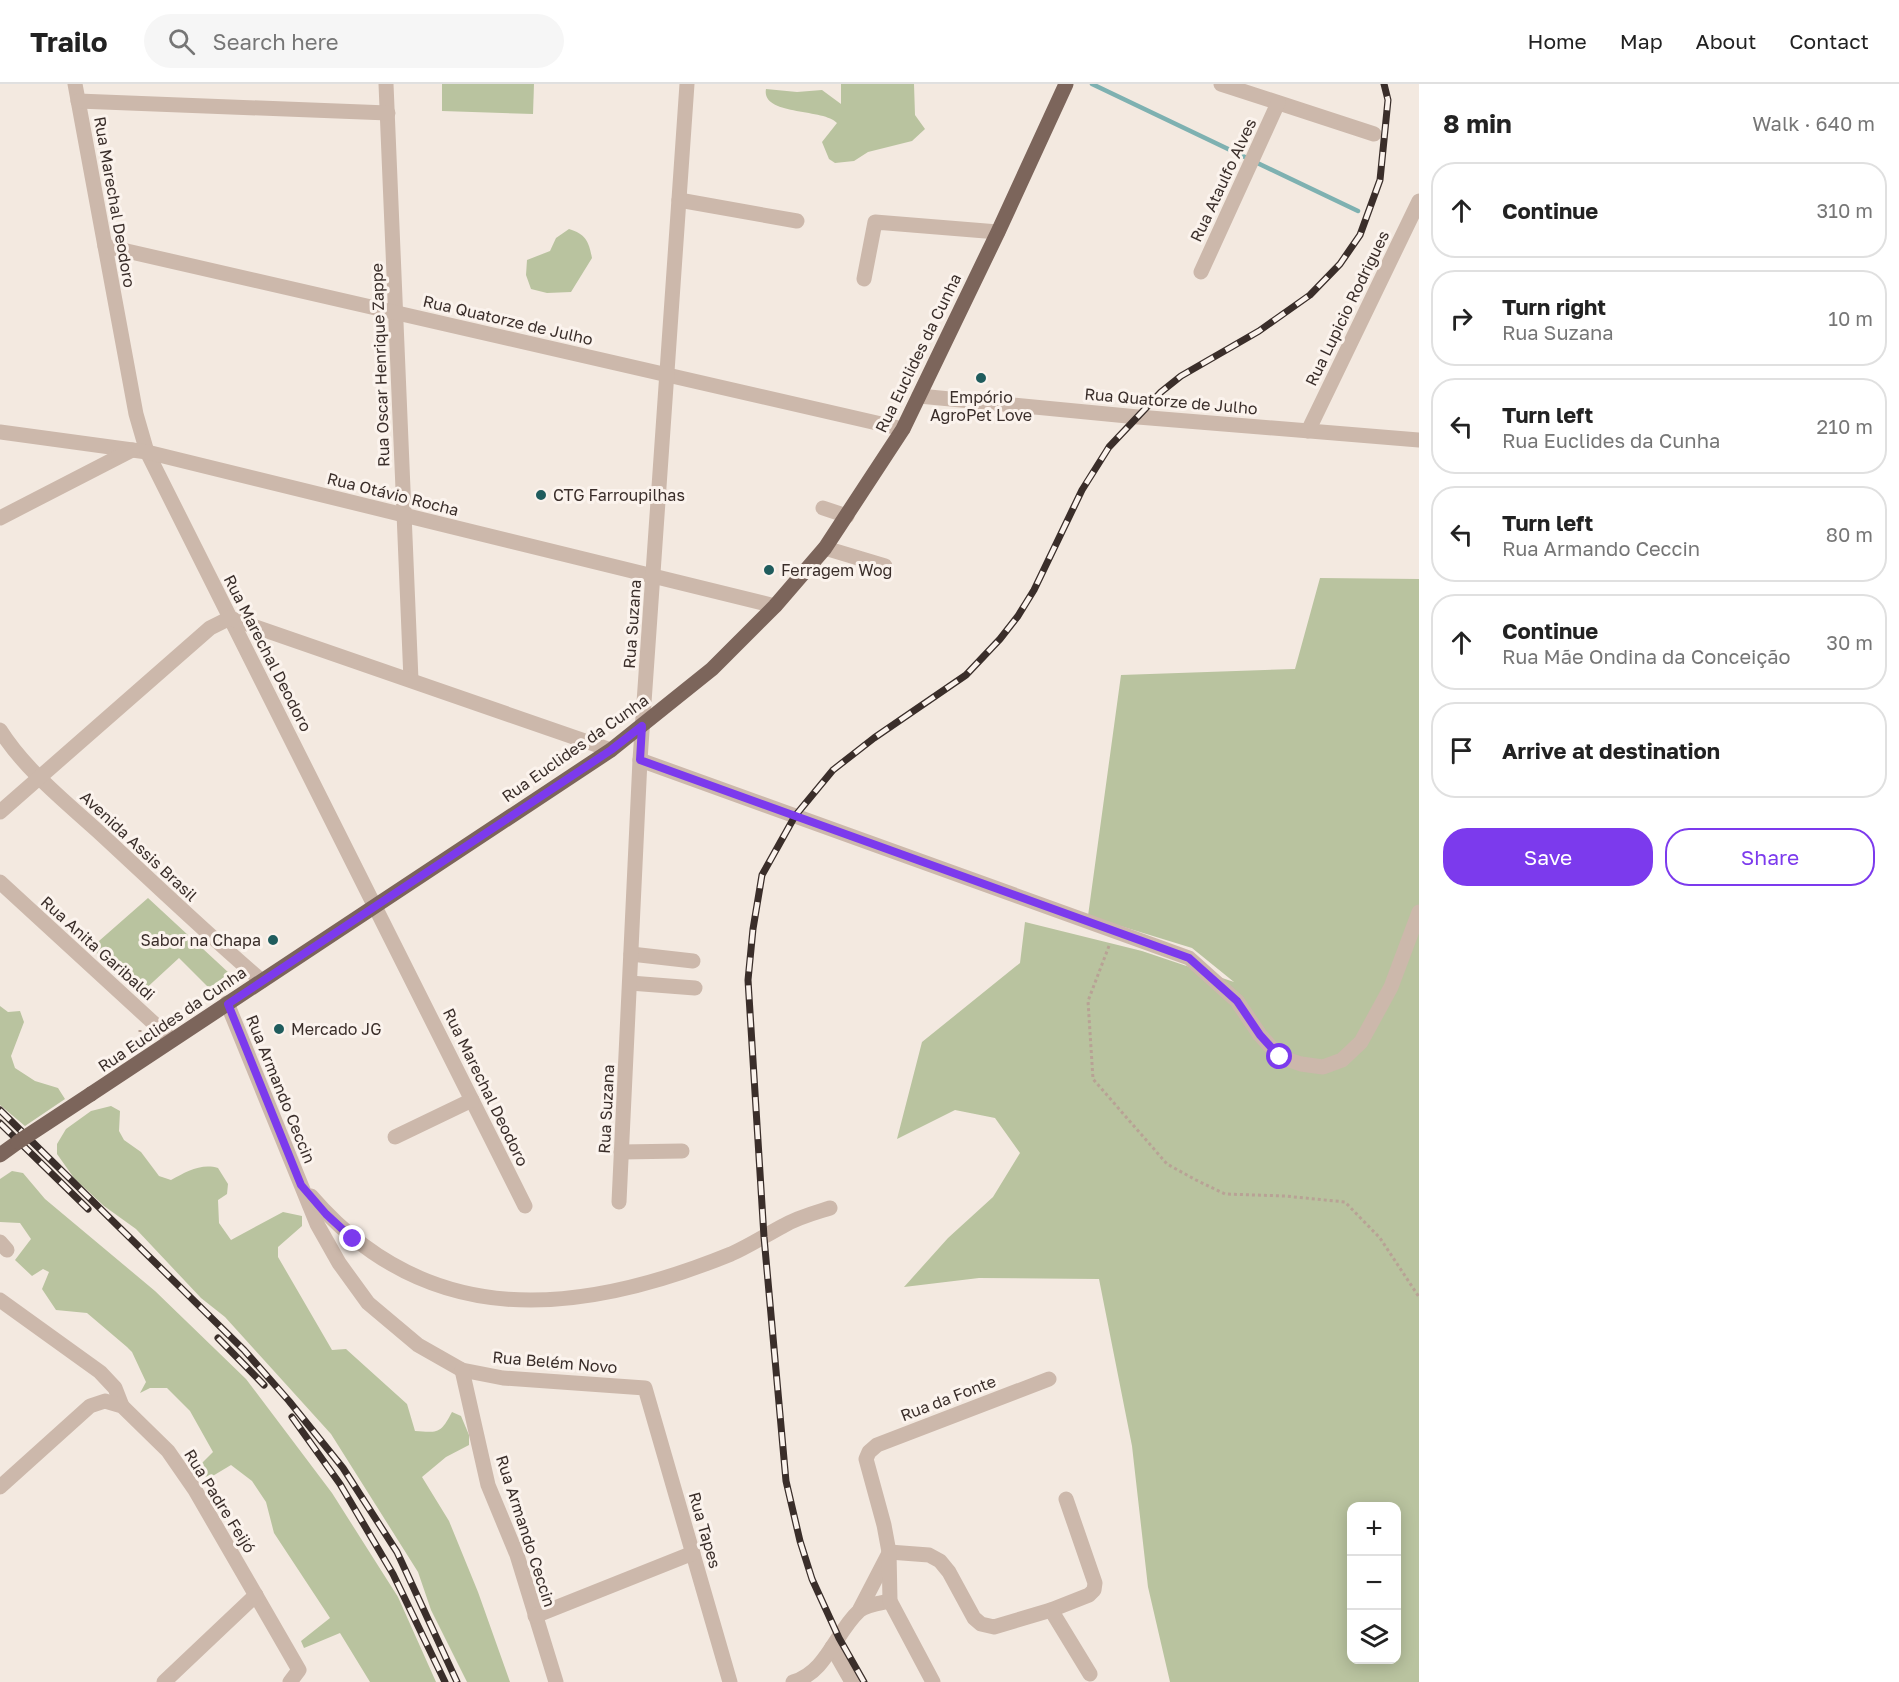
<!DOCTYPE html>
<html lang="en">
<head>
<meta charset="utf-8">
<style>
  :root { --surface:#fff; --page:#f6f6f6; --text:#222; --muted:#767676; --line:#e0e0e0; --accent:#7c3aed }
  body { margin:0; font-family:"Golos Text",sans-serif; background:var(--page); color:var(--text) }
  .controls { position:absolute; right:18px; bottom:18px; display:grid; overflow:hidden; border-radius:12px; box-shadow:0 3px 15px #0003 }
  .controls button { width:54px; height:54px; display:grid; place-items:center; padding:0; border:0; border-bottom:2px solid var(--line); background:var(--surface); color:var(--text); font:30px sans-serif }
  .stop { position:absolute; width:18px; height:18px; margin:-14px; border:4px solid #7c3aed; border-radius:50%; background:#fff }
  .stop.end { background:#7c3aed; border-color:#fff; box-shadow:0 2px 6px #0008 }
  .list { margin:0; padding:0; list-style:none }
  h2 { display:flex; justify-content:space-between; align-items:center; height:78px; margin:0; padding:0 24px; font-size:26px }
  h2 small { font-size:20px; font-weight:400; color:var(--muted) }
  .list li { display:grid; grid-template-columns:39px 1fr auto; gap:18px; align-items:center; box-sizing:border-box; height:96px; margin:0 12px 12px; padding:0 12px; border:2px solid var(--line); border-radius:24px }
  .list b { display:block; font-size:22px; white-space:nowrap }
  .list p { margin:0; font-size:20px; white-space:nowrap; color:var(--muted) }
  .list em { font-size:20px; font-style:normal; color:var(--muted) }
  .actions { display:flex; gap:12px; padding:18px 24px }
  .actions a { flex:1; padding:14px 0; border:2px solid var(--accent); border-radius:24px; text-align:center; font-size:21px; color:var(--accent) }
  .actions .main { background:var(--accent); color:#fff }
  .icon { flex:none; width:33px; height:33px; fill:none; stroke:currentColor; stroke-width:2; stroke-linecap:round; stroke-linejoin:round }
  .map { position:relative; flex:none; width:1419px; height:1598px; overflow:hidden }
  header { display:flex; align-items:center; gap:36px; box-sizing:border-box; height:84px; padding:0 30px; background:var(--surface); border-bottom:2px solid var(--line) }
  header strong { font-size:28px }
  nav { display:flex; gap:33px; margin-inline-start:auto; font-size:21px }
  .search { width:420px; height:54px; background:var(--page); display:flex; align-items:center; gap:15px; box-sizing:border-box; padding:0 21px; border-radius:33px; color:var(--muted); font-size:22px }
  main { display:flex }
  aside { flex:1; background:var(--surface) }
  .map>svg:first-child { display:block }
  .green { fill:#b9c39f; fill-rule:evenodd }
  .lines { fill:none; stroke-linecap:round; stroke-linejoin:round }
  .stream { stroke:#7eb1b1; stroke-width:4.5 }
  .path { stroke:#b8a295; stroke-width:3; stroke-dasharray:3 3; stroke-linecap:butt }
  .minor { stroke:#ccb8ab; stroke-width:15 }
  .major { stroke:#7c655b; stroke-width:15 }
  .rail-casing { stroke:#3a2e2a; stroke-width:7 }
  .rail { stroke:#fbf3ed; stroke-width:4.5; stroke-dasharray:14; stroke-linecap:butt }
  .major-bridge { stroke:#7c655b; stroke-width:15 }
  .route { stroke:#7c3aed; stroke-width:8 }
  .poi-dot { fill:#1f5c5d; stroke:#fbf3ed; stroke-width:2 }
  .labels { text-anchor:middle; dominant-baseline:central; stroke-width:6; stroke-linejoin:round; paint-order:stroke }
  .street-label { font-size:16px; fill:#3a2e2a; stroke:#fbf3ed }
  .poi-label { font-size:16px; fill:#3a2e2a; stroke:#fbf3ed; text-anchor:start }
</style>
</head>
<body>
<header>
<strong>Trailo</strong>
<div class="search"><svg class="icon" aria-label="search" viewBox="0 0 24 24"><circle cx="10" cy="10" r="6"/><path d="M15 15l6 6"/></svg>Search here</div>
<nav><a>Home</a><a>Map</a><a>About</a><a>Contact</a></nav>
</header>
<main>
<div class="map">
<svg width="1419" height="1598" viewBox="0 0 1419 1598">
  <rect width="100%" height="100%" fill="#f3e9e0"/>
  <g class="green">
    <path d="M442,0H534L533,30L442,27Z"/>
    <path d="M841,0H914L915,31L925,45L912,57L868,68L854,77L835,79L829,75L822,58L837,39C824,24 761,32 766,5L797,8L822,6L841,20Z"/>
    <path d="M569,145C586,150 589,158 592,174L571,208L547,209L531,205L526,191L527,176L550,167L556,154Z"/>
    <path d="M1320,494L1419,495V1598H1170L1148,1503L1132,1362L1099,1195L979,1194L904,1203L948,1154L993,1113L1020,1069L995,1034L955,1026L897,1055L922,958L1020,879L1025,838L1142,867L1234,898L1192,864L1088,832L1121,591L1295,585ZM1352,1422H1396V1576H1352Z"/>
    <path d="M148,814L229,889L210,905L179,874L141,909L91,864Z"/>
    <path d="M0,922L8,928L20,927L24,938L11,972L15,984L35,997L58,1004L65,1015L25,1042L0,1021Z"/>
    <path d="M111,1022L120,1027L119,1047L124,1056L141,1068L159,1092L171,1096C186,1088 201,1079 218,1084L228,1100L227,1110L218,1116L219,1139L231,1156L283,1128L302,1132V1142L278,1163V1173L332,1266L346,1265L407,1320L415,1347C439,1349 441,1349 452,1328L461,1332L469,1351V1361L446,1373L422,1393L449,1437L478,1508L510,1598H467L431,1526L418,1488L331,1350L225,1233L201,1214L136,1145L104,1122L74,1094L57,1070V1060L66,1045L91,1027Z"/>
    <path d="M12,1087L23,1089L45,1115L155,1207L246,1295L332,1409L398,1513L436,1598H370L340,1549L304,1564L301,1557L330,1534L274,1449L266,1418L252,1397L231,1381L211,1393L198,1392L197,1384L213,1368L190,1327L167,1304H150L140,1309L146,1298L132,1268L127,1263L87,1229L56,1226L42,1205L49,1188L43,1185L32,1192L15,1176L31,1155L20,1139L0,1138V1095Z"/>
  </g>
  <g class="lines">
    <path class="stream" d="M1092,0L1358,127"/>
    <g class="path">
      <path d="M1109,862L1088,917L1093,995L1167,1080L1196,1096L1225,1110L1285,1112L1345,1118L1380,1154L1419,1213"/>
      <path d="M140,960V946"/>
    </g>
    <g class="minor">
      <path d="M75,0L136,330L147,368L525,1122"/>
      <path d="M386,0L411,596"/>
      <path d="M1221,0L1374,50"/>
      <path d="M78,17L388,29"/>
      <path d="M679,116L797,137"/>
      <path d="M105,162L903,345"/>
      <path d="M1201,188L1278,19"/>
      <path d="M864,195L875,138L998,148"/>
      <path d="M919,312L1138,333L1419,356"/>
      <path d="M1308,347L1419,117"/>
      <path d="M0,348L147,368L775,522"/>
      <path d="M823,424L847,432"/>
      <path d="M0,434L132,366"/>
      <path d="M825,464L885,482"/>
      <path d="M0,646C26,687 67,719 102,751C155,800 207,850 262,897"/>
      <path d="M640,676L1189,874L1237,917L1260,951L1280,973L1301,980L1323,983L1342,976L1361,958L1391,903L1419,828"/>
      <path d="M0,728L210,544L230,534L611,666"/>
      <path d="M0,798L172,956"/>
      <path d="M631,870L693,877"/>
      <path d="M630,899L695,904"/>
      <path d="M227,919L317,1140L339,1179L368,1219L418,1261L462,1286L503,1294L645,1304L730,1598"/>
      <path d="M395,1053L472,1016"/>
      <path d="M621,1068L682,1067"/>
      <path d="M311,1112C428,1248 579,1232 731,1170C749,1162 766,1151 783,1142C798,1133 814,1129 830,1124"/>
      <path d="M619,1118L640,676L687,0"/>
      <path d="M0,1158L7,1166"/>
      <path d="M0,1216L100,1288L115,1304L122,1322"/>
      <path d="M462,1286L488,1401L517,1471L556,1598"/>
      <path d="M0,1403L90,1322L105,1317L122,1322L168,1367L195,1406L299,1586L290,1598"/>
      <path d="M889,1468L929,1471L940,1477L949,1488L974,1534L981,1540L994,1543L1051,1526L1089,1511L1094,1506L1095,1499L1066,1415"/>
      <path d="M860,1525L888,1471"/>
      <path d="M1051,1526L1090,1590"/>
      <path d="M535,1532L693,1469"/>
      <path d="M832,1563L852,1598"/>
      <path d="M164,1598L256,1511"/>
      <path d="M793,1598C827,1588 835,1549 859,1527C865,1521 881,1519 890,1517"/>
      <path d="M933,1598L890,1517L889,1468L884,1441L866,1375L869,1368L877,1361L1049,1295"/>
    </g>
    <g class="major">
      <path d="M91,1010L611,666L712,585L775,522L825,464L903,345L998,148L1066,0"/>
      <path d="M0,1071L18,1058"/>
    </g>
    <g class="rail-casing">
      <g id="rail">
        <path d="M0,1026L244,1266L289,1317L343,1384L397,1468L457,1598"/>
        <path d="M0,1039L88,1125"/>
        <path d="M218,1254L264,1301"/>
        <path d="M292,1333L340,1400L393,1490L445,1598"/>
        <path d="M864,1598L839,1554L812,1495L800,1457L786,1397L764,1153L748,896L753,845L762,791L795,732L833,686L874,654L966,591L1000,555L1018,532L1034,506L1082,406L1109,363L1161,308L1181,292L1259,247L1310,211L1340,180L1360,151L1380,96L1388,16L1384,0"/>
      </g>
    </g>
    <use href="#rail" class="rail"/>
    <path class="major-bridge" d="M18,1058L91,1010"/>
  </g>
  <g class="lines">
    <path class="route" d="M353,1155L326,1130L301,1101L228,920L611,666L642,642L640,676L1189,874L1237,917L1260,951L1280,973"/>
  </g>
  <g class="poi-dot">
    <circle cx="981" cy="294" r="6"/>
    <circle cx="541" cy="411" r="6"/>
    <circle cx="769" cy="486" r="6"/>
    <circle cx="273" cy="856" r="6"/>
    <circle cx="279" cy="945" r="6"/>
  </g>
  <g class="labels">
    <g class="street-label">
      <text transform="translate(1223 96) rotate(-65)">Rua Ataulfo Alves</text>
      <text transform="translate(115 118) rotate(80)">Rua Marechal Deodoro</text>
      <text transform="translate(1347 224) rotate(-64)">Rua Lupicio Rodrigues</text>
      <text transform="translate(508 236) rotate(13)">Rua Quatorze de Julho</text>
      <text transform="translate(918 269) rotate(-64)">Rua Euclides da Cunha</text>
      <text transform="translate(380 281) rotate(-92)">Rua Oscar Henrique Zappe</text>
      <text transform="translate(1171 317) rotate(5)">Rua Quatorze de Julho</text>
      <text transform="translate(393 410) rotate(14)">Rua Otávio Rocha</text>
      <text transform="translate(632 540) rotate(-86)">Rua Suzana</text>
      <text transform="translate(268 569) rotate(63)">Rua Marechal Deodoro</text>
      <text transform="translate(575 664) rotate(-35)">Rua Euclides da Cunha</text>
      <text transform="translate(139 762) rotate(43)">Avenida Assis Brasil</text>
      <text transform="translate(98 864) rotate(42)">Rua Anita Garibaldi</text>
      <text transform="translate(172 935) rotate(-34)">Rua Euclides da Cunha</text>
      <text transform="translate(486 1003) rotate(64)">Rua Marechal Deodoro</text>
      <text transform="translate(281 1005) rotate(68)">Rua Armando Ceccin</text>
      <text transform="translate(606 1025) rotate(-87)">Rua Suzana</text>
      <text transform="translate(555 1278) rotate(5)">Rua Belém Novo</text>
      <text transform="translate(948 1314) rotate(-21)">Rua da Fonte</text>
      <text transform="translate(220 1417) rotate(58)">Rua Padre Feijó</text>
      <text transform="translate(705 1446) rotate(74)">Rua Tapes</text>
      <text transform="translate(526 1447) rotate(72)">Rua Armando Ceccin</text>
    </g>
    <g class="poi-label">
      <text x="981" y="313" text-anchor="middle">Empório<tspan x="981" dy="18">AgroPet Love</tspan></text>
      <text x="553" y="411">CTG Farroupilhas</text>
      <text x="781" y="486">Ferragem Wog</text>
      <text x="261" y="856" text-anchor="end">Sabor na Chapa</text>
      <text x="291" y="945">Mercado JG</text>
    </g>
  </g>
</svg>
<div class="controls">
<button>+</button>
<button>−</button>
<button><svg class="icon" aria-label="layers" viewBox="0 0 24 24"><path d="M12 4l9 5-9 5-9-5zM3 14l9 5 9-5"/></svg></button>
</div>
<div class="stop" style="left:1280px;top:973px"></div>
<div class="stop end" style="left:353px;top:1155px"></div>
</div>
<aside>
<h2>8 min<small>Walk · 640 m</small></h2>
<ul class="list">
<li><svg class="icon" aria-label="ahead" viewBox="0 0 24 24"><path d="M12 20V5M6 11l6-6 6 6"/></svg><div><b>Continue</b></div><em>310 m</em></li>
<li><svg class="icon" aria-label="right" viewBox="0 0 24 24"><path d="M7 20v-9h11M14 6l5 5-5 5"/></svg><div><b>Turn right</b><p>Rua Suzana</p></div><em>10 m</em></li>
<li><svg class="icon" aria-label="left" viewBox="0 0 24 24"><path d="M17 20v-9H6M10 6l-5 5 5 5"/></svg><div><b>Turn left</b><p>Rua Euclides da Cunha</p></div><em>210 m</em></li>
<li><svg class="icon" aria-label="left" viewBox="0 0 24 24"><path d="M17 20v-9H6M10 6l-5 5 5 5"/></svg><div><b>Turn left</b><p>Rua Armando Ceccin</p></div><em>80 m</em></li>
<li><svg class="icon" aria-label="ahead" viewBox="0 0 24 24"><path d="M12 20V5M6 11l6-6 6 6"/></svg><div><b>Continue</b><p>Rua Mãe Ondina da Conceição</p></div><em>30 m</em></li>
<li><svg class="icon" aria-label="arrive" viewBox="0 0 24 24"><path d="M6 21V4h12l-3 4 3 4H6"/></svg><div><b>Arrive at destination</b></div></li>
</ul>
<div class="actions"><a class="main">Save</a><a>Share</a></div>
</aside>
</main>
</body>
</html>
